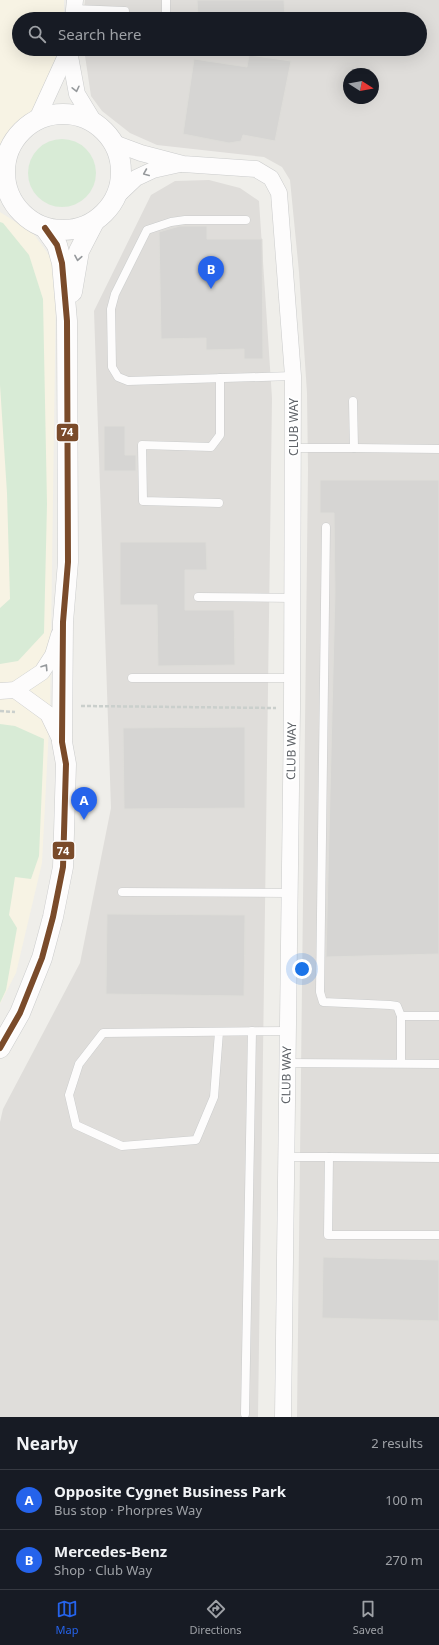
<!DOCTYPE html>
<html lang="en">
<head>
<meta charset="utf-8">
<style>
  :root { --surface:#171b24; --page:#20242c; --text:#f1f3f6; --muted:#9ea1a6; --line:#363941; --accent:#2563eb }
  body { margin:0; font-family:"Noto Sans",sans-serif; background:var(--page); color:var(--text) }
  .compass { position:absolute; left:343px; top:68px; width:36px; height:36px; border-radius:50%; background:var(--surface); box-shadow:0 4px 16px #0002; rotate:101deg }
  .you { position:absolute; left:302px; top:969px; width:14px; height:14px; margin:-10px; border:3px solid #fff; border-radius:50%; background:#1a73e8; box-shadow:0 0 0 6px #1a73e833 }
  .badge { display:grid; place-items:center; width:26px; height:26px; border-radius:50%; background:var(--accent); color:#fff; font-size:13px; font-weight:700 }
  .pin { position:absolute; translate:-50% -33px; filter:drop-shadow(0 1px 2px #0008) }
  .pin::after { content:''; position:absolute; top:21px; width:14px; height:12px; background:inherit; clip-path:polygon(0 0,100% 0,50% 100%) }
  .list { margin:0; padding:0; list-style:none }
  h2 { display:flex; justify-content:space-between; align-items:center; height:52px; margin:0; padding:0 16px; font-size:17px }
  h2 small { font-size:13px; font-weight:400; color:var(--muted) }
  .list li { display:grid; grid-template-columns:26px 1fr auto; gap:12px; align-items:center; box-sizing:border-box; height:60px; padding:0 16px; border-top:1px solid var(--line) }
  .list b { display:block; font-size:15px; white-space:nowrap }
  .list p { margin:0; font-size:13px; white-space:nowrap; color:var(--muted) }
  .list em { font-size:13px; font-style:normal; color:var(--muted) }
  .icon { flex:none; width:22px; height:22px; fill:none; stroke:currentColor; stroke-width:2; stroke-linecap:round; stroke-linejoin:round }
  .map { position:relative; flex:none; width:439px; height:1417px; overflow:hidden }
  .search { position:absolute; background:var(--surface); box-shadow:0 4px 16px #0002; left:12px; right:12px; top:12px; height:44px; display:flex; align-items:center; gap:10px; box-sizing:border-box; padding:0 14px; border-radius:22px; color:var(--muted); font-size:15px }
  .sheet { height:172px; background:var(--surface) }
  nav { display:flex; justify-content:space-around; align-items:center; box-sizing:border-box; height:56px; border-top:1px solid var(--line); background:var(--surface); font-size:11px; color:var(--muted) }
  nav a { display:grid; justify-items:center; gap:2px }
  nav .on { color:var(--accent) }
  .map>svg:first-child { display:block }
  .commercial { fill:#f7f3e4 }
  .industrial { fill:#dfddda; fill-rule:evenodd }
  .green { fill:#d8ebd6 }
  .building { fill:#d6d5d3; stroke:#deddd9 }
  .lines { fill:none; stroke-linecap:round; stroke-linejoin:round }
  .service-casing { stroke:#cbcccc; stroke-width:9 }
  .minor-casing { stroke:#cbcccc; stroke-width:17 }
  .tertiary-casing { stroke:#cbcccc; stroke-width:21 }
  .path { stroke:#cacfcc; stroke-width:2.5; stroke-dasharray:4 2; stroke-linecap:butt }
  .service { stroke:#fdfcfc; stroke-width:8 }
  .minor { stroke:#fdfcfc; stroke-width:16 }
  .tertiary { stroke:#fdfcfc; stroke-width:20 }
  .bus-1-casing { stroke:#fff; stroke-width:9 }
  .bus-1 { stroke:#7a4b2a; stroke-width:6 }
  .oneway { stroke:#96999c }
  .labels { text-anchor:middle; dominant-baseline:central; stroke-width:4; stroke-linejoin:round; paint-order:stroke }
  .street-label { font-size:12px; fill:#5f6368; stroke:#fff }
  .line-badge { stroke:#fff; stroke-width:1.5 }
  .badge-label { font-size:11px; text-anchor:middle; font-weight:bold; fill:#fff }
</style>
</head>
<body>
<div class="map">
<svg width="439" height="1417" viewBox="0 0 439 1417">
  <rect width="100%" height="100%" fill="#efeeea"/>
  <g class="commercial">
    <path d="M0,0H64V19H19V49H58L53,67L37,104L22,124L0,147Z"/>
    <path d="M0,212L33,233L52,259L56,287L50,708L42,863L16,973L0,1004Z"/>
  </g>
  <g class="industrial">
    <path d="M85,0H439V1417H297L308,469L307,393L299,272L290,180L282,167L264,157L157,145L130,133L102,111L91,96L84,49H420V19H83ZM349,74H373V98H349Z"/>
    <path d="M209,180L240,188L259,201L272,398L258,1417H0V1122L3,1109L80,963L111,808L94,311L151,195L175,181Z"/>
  </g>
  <g class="green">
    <circle cx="62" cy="173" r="34"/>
    <path d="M0,222L3,223L29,255L43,299L47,504L44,633L18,661L0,664V608L10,599L7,493L0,385Z"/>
    <path d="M0,724L15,726L44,739L39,856L31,879L15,877L9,915L17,928L6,990L0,1003Z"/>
  </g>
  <g class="building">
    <path d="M197,0H284L285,19H198Z"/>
    <path d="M249,55L291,61L275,141L243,135L241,141L229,143L183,134L194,59L247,67Z"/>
    <path d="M180,226H207V239H262L263,359H244V349L206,350V338L161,339L159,232Z"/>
    <path d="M104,426H125V455H136V471H104Z"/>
    <path d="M320,480H439V954L326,957L335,591L334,513H320Z"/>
    <path d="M120,542H206L207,570H185V610H234L235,665L158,666L157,605H120Z"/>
    <path d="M245,727V808L124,809L123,728Z"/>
    <path d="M107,914L245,915L244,996L106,994Z"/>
    <path d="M323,1257L439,1260V1321L322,1318Z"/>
  </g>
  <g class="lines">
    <g class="service-casing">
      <g id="service">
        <path d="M166,0V17"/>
        <path d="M74,9L125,11"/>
        <path d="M246,220H185L171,222L147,230L115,294L111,309L112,367L118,377L128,381L293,376"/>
        <path d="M293,448H354L353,401"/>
        <path d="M354,448L439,449"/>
        <path d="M219,503L143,501L142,445L211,447L220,435V378"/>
        <path d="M326,527L320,992L323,1002L390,1005L397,1006L401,1016"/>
        <path d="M198,597L292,598"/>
        <path d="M132,678H292"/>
        <path d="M122,892L289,893"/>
        <path d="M219,1032L214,1097L196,1140L122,1146L76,1125L69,1095L79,1064L103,1033L287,1031"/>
        <path d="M287,1063L439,1064"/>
        <path d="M401,1063V1016H439"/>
        <path d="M286,1157H329L328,1235H439"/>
        <path d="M329,1157L439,1158"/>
        <path d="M245,1414L252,1031"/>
      </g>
    </g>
    <g class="minor-casing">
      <g id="minor">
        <path d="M73,19L75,0"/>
        <path d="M69,51L77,94L94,122"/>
        <path d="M37,119L69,49"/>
        <path d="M114,143L141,153L183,164L256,169L271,178L279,193L293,376L292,709L283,1417"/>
        <path d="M116,197L136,178L153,170L180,164"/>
        <path d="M15,690L48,714L61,741"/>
        <path d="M0,691L15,690L42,672L53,655L59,635"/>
      </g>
    </g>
    <g class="tertiary-casing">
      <g id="tertiary">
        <circle cx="63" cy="172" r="58"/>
        <path d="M72,292L79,251L94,222"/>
        <path d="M0,1048L20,1013L42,958L53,917L63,867L66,764L62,742L63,622L68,562L67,321L62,263L57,245L45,228"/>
      </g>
    </g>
    <g class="path">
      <path d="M81,706L276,708"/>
      <path d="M0,711L15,712"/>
    </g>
    <use href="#service" class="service"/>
    <use href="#minor" class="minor"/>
    <use href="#tertiary" class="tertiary"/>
    <g class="bus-1-casing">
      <path id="bus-1" d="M0,1048L20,1013L42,958L53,917L63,867L66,764L62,742L63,622L68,562L67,321L62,263L57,245L45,228"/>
    </g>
    <use href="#bus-1" class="bus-1"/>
  </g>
  <defs><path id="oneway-chevron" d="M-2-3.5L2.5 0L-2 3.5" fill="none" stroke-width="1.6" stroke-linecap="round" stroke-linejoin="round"/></defs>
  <g class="oneway">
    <use href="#oneway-chevron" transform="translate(76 89) rotate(77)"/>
    <use href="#oneway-chevron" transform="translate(146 173) rotate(157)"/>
    <use href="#oneway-chevron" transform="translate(78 258) rotate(100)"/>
    <use href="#oneway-chevron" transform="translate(45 667) rotate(-57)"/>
  </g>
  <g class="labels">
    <g class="street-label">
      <text transform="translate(293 427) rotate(-90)">CLUB WAY</text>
      <text transform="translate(291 751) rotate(-89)">CLUB WAY</text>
      <text transform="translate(286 1075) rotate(-89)">CLUB WAY</text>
    </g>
  </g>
  <g class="line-badge">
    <rect x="56" y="423" width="23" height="19" rx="4" fill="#7a4b2a"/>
    <rect x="52" y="841" width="23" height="19" rx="4" fill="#7a4b2a"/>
  </g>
  <g class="badge-label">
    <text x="67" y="436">74</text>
    <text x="63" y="855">74</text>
  </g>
</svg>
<svg class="compass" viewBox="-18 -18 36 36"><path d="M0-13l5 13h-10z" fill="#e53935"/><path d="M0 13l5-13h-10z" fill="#9ea1a6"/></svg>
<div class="you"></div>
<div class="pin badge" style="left:84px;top:820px">A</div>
<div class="pin badge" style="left:211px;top:289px">B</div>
<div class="search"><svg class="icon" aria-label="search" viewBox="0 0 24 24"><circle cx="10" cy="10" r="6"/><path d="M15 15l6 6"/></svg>Search here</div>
</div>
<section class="sheet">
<h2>Nearby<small>2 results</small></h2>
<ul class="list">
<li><span class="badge">A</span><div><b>Opposite Cygnet Business Park</b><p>Bus stop · Phorpres Way</p></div><em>100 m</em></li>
<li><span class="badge">B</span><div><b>Mercedes-Benz</b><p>Shop · Club Way</p></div><em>270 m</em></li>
</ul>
</section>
<nav>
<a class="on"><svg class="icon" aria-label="map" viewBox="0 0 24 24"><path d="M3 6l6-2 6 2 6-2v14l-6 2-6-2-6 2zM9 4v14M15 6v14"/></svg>Map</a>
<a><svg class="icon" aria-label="directions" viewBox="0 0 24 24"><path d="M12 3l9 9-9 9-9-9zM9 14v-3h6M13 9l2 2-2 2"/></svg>Directions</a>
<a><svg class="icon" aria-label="saved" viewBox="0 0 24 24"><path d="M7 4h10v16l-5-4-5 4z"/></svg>Saved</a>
</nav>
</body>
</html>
